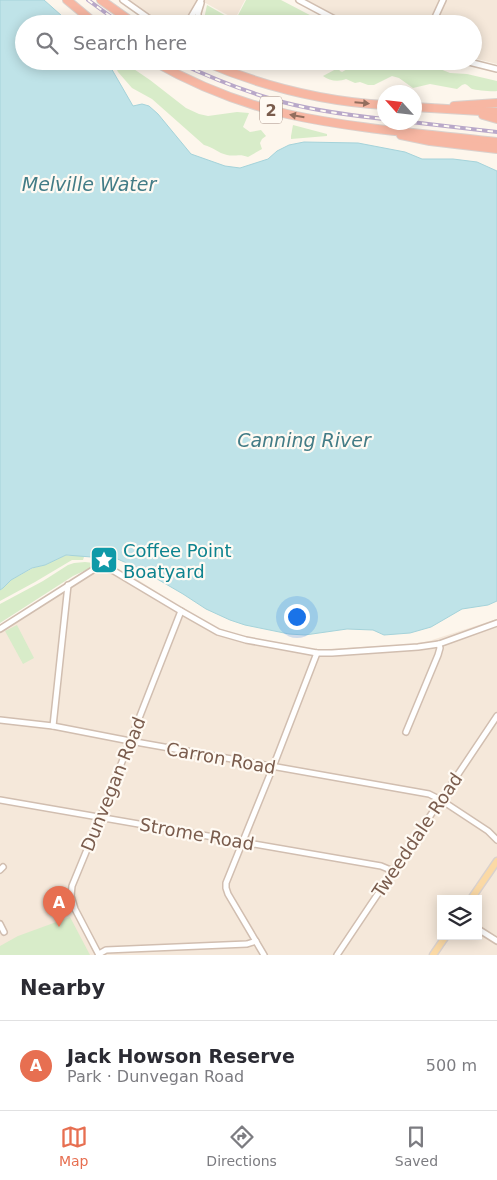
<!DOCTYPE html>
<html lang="en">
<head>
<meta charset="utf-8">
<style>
  :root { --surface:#fff; --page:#f2f2f3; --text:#2b2b33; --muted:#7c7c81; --line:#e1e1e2; --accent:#e76f51 }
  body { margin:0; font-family:"DejaVu Sans",sans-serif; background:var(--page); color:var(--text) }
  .controls { position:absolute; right:15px; bottom:15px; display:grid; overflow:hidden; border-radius:0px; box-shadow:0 2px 12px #0003 }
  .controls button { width:45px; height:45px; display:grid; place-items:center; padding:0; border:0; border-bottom:1px solid var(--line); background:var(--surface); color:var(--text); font:25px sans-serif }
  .compass { position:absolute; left:377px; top:85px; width:45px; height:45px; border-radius:50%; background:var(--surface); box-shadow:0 2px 12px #0003; rotate:297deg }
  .you { position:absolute; left:296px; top:616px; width:18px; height:18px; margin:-12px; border:4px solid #fff; border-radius:50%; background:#1a73e8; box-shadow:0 0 0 8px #1a73e833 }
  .badge { display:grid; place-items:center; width:32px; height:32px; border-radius:50%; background:var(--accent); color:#fff; font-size:16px; font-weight:700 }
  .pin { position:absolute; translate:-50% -41px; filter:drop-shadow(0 1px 2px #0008) }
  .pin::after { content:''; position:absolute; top:26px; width:18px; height:15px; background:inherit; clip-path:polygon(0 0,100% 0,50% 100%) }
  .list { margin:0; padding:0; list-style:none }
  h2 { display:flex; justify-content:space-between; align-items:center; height:65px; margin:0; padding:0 20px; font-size:21px }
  h2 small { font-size:16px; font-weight:400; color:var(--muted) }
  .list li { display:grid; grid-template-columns:32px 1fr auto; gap:15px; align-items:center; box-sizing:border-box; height:90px; padding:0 20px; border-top:1px solid var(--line) }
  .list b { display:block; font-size:19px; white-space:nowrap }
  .list p { margin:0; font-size:16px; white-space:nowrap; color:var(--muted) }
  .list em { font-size:16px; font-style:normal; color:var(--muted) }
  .icon { flex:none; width:28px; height:28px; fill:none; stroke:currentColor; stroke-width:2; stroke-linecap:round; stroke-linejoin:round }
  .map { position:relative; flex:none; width:497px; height:955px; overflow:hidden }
  .search { position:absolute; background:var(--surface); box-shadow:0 2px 12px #0003; left:15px; right:15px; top:15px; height:55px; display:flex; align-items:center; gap:12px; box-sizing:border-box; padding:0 18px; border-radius:28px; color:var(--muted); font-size:19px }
  .sheet { height:155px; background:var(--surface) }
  nav { display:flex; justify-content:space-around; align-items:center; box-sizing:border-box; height:70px; border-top:1px solid var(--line); background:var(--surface); font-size:14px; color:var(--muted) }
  nav a { display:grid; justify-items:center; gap:2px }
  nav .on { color:var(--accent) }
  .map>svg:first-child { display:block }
  .residential { fill:#f5e8da; fill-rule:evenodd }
  .green { fill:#d8ecc9 }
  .water { fill:#bfe3e8; stroke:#a5d3da }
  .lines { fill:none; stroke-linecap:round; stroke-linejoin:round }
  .minor-casing { stroke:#d1beb0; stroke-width:8 }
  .major-casing { stroke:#dad1cd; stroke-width:9 }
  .highway-casing { stroke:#dad1cd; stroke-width:10 }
  .minor { stroke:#fff; stroke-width:5 }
  .major { stroke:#fbd9a5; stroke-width:6 }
  .highway { stroke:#f7b7a3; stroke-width:8 }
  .rail-casing { stroke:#b9a8c9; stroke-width:4 }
  .rail { stroke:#fffaf3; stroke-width:2; stroke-dasharray:5.5; stroke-linecap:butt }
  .oneway { fill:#936e5e }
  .labels { text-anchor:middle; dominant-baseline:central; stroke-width:4.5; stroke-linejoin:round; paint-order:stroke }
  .shield { fill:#fffaf3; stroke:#a28b7f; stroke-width:1 }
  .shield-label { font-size:16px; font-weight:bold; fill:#7a5c4d }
  .culture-label { font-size:18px; fill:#0d838f; stroke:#fffaf3; text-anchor:start }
  .street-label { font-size:18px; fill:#7a5c4d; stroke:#fffaf3 }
  .water-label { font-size:19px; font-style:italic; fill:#437c86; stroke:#fffaf3 }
</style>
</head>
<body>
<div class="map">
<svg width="497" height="955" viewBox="0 0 497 955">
  <rect width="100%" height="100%" fill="#fdf6ec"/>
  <g class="residential">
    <path d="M128,0H198L184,24H164L136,7Z"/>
    <path d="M200,0H245L235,19Z"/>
    <path d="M295,0H497V64L473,58V24H352Z"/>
    <path d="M108,567L129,574L185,610L216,627L245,637L310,650L412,644L429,641L497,619V955H0V625L80,574L92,568ZM441,899H478V936H441Z"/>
  </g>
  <g class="green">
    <path d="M246,0H281L327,24H203L207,5L235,21Z"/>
    <path d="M116,61H122L150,80L186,108L199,114L208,116L237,112L249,113L243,127L250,132L261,130L266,136L262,139L260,143L262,149L248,157C239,153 236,157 227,155C218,153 213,147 204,145L152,99L132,88L118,72L114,64Z"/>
    <path d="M361,61H368L371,64L391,61L398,65H410L420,68L428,67L433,69L435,67L450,73L467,74L497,81V91C493,92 475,90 472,89C470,88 468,85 465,84L462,85L457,89L430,84L413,88L399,78L392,76L374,85H368L360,82L355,83L346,79C339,82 329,81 323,76L338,68L340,71L342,72Z"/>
    <path d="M293,125L327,134V136L291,139V136Z"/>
    <path d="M83,553L84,557L83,560H72L35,582L0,601V590L3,588L11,580L33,568L45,565L66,555L69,556Z"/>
    <path d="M85,562L103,564V565H97L73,576L0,623V604L43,581L68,565L74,563Z"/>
    <path d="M17,625L34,658L23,664L5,631Z"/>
    <path d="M70,917L90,955H0V946L18,936Z"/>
  </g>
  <path class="water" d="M0,0H44L71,24H24V61H107L133,106L142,104L149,106L158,114L191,154L225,166L240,168L268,159L277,151L289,145L304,142L358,143L405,152L422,159H453L477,162L497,171V601L488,605L462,609L431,627L410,633L384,635L373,630L347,629L305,635L289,634L245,625L230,620L206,609L183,594L140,569L113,557L104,558L66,555L45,565L32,568L11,580L3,588L0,590Z"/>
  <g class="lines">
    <g class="minor-casing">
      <g id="minor">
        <path d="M123,0L147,17L158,24"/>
        <path d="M299,0L344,24"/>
        <path d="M187,24L201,0"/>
        <path d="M198,24V13L201,3"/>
        <path d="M432,24L443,0"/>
        <path d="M465,61L497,69"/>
        <path d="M0,629L96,568H104L114,571L181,611L218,632L246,640L317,653H332L418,647L439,644L497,623"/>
        <path d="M0,720L53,726L130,741L429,794L441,800L488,831L497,840"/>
        <path d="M53,726L68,585"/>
        <path d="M406,732L438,655L440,648L439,644"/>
        <path d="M0,800L381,866L393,871"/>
        <path d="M0,870L3,867"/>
        <path d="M0,924L4,932"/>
        <path d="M478,929L497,941"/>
        <path d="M99,954L106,950L247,944L256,941"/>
        <path d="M99,955L75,909L71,896L72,886L100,818L181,611"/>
        <path d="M264,955L228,894L226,888V883L273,767L317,653"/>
        <path d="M337,955L497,716"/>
      </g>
    </g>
    <g class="major-casing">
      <g id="major">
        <path d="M471,899L497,861"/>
        <path d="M433,955L446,936"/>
      </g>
    </g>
    <g class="highway-casing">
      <g id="highway">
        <path d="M67,0L96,24"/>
        <path d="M101,0L135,24"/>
        <path d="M153,61C195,85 240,103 287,114C355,129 427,134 497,142"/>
        <path d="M203,61C261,86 322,101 384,105"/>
        <path d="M454,106L497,103"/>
        <path d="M414,107L497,112"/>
        <path d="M483,115L497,119"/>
        <path d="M401,135L430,141L497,149"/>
      </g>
    </g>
    <use href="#minor" class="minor"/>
    <use href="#major" class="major"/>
    <use href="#highway" class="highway"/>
    <g class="rail-casing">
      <g id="rail">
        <path d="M88,0L121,24"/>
        <path d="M175,61C207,76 238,89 272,99C308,110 347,115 384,119"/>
        <path d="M411,122L497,132"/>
      </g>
    </g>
    <use href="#rail" class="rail"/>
  </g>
  <defs><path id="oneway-solid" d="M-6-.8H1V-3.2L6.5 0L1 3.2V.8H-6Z" transform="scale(1.25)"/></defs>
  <g class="oneway">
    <use href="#oneway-solid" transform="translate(362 103) rotate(5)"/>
    <use href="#oneway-solid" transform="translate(297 116) rotate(-170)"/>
  </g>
  <defs>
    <g id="sight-square" transform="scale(1.4375)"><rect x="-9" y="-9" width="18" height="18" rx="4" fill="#0f9aa8" stroke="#fffaf3"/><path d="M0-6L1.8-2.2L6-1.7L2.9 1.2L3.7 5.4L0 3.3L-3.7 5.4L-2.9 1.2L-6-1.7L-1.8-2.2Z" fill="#fff"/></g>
  </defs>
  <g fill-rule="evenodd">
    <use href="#sight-square" x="104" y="560"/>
  </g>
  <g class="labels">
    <rect class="shield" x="260" y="96.5" width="22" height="27" rx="4"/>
    <g class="shield-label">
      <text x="271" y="110">2</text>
    </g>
    <g class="culture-label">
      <text x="123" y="550">Coffee Point<tspan x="123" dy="21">Boatyard</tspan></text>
    </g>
    <g class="street-label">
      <text transform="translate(221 758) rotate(10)">Carron Road</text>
      <text transform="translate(113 784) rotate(-68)">Dunvegan Road</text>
      <text transform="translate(197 834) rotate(10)">Strome Road</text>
      <text transform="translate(417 835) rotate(-56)">Tweeddale Road</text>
    </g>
    <g class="water-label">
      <text x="89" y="184">Melville Water</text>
      <text x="304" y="440">Canning River</text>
    </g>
  </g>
</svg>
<div class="controls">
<button><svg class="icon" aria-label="layers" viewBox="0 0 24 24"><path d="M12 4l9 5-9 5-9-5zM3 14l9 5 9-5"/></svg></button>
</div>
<svg class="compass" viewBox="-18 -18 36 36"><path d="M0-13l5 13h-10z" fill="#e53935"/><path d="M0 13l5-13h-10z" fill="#7c7c81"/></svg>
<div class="you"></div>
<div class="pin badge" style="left:59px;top:927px">A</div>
<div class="search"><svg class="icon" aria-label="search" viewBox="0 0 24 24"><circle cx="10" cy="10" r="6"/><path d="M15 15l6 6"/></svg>Search here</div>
</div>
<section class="sheet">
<h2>Nearby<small></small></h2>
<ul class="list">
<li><span class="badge">A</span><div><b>Jack Howson Reserve</b><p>Park · Dunvegan Road</p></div><em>500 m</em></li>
</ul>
</section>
<nav>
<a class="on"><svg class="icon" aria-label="map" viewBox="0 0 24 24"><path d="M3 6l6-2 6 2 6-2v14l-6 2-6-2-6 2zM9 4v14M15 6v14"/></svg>Map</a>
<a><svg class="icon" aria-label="directions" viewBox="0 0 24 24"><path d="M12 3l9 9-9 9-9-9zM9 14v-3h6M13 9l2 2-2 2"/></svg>Directions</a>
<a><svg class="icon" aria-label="saved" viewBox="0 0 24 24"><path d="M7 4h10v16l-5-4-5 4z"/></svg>Saved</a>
</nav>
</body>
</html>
